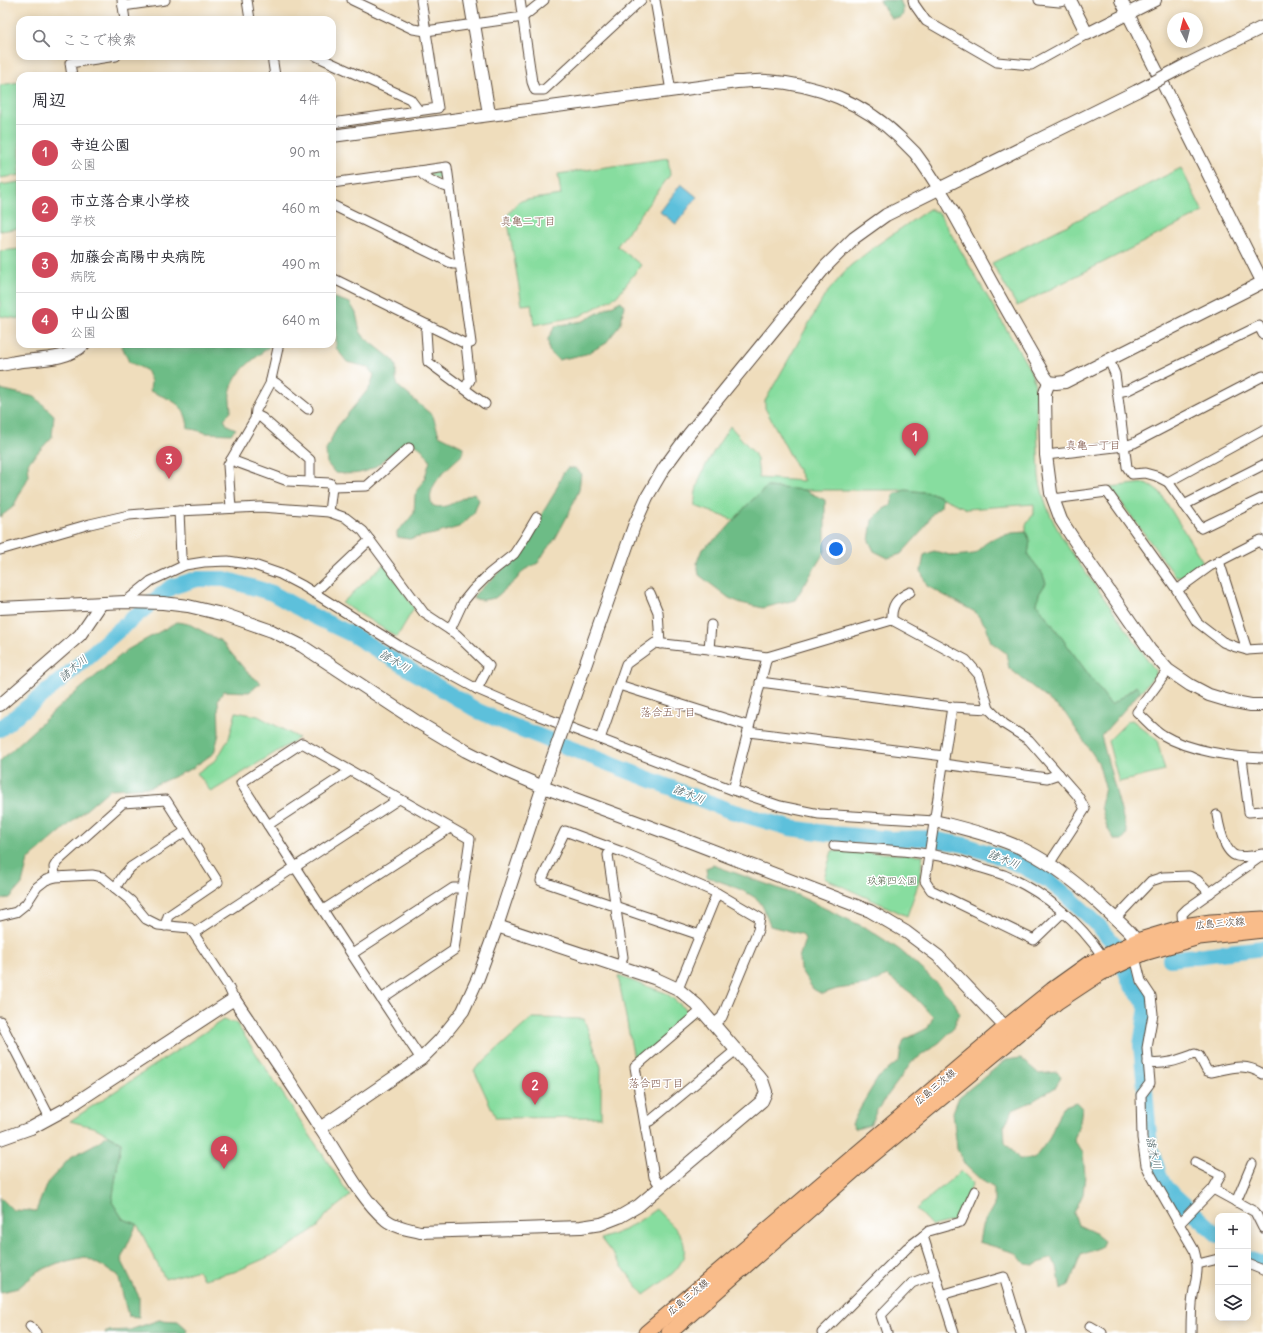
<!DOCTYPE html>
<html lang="ja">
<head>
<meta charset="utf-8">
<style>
  :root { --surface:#fff; --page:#f7f7f7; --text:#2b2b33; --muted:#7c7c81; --line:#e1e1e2; --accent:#d1495b }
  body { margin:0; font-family:Delius,"Klee One",sans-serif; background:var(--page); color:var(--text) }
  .controls { position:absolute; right:12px; bottom:12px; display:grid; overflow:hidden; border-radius:8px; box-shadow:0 2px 10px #0003 }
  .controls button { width:36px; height:36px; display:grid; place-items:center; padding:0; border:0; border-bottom:1px solid var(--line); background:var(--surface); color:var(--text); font:20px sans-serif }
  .compass { position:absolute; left:1167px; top:12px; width:36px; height:36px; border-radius:50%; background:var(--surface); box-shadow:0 2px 10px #0003; rotate:353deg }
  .you { position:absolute; left:836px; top:549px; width:14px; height:14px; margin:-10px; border:3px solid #fff; border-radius:50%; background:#1a73e8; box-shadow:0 0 0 6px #1a73e833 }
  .badge { display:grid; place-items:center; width:26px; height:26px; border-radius:50%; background:var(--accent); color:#fff; font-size:13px; font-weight:700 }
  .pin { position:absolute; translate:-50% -33px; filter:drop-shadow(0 1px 2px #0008) }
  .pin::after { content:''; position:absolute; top:21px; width:14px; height:12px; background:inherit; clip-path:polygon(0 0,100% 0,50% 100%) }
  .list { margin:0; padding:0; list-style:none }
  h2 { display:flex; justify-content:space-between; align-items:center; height:52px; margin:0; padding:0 16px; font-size:17px }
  h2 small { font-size:13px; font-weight:400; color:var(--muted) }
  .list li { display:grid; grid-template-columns:26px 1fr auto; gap:12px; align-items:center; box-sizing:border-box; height:56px; padding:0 16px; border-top:1px solid var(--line) }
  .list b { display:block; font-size:15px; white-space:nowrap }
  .list p { margin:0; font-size:13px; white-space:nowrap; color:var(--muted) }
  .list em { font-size:13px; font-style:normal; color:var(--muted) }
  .icon { flex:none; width:22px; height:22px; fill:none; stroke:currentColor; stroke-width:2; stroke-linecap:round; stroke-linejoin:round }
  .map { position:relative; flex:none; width:1263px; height:1333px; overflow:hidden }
  .search { position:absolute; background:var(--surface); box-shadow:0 2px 10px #0003; left:16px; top:16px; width:320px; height:44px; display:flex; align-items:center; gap:10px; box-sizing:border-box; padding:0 14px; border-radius:12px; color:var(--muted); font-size:15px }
  .panel { position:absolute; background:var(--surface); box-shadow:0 2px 10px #0003; left:16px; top:72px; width:320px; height:276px; border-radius:12px }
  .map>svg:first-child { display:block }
  .green { fill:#87dd9f; stroke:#61845e }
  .forest { fill:#6dbc86; stroke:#547352 }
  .water { fill:#5dc0db; stroke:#4c757c }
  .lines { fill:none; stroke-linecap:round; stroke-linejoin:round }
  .river { stroke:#5dc0db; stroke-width:16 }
  .minor-casing { stroke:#564536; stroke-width:11 }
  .tertiary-casing { stroke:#564536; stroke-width:14 }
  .primary-casing { stroke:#564536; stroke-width:17 }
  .minor { stroke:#fff; stroke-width:9 }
  .tertiary { stroke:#fff; stroke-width:12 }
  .primary { stroke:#f9bc8a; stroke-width:15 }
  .tertiary-bridge-casing { stroke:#564536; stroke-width:14; stroke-linecap:butt }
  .tertiary-bridge { stroke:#fff; stroke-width:12 }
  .labels { text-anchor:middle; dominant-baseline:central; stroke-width:3; stroke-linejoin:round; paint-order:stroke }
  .park-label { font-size:10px; fill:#526045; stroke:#fff }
  .street-label { font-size:10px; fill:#3b2a1e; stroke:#fff }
  .neighbourhood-label { font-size:11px; fill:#7f5648; stroke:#fff }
  .water-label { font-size:11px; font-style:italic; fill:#475e60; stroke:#fff }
</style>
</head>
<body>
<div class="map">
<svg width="1263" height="1333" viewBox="0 0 1263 1333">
  <rect width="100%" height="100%" fill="#fff"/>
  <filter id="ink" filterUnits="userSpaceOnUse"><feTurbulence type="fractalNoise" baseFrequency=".025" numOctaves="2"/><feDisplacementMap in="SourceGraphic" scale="8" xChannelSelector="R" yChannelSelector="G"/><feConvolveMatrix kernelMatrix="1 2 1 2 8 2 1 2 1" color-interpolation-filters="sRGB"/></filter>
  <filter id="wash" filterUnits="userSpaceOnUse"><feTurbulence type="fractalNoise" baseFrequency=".012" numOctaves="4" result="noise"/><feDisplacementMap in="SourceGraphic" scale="16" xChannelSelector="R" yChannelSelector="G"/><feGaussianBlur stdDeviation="0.9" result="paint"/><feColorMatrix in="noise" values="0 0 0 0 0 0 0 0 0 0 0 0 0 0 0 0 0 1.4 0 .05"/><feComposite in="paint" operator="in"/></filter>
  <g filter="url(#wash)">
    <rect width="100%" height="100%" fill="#efddbc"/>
    <g class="green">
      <path d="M20,82V175L0,178V85Z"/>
      <path d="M668,158L670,175L617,246L641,265L617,296L580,316L534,325L531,304L522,305L507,216L519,201L561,195L558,174Z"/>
      <path d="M1181,168L1203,212L1017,306L992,263Z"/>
      <path d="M441,171L444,174L445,179L442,181L430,175L429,173Z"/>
      <path d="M20,182V228L0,231V185Z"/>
      <path d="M929,209L939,213L1030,370L1034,381L1036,396L1039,476C1045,520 1074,556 1099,591C1118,617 1136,644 1155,670V675L1140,692L1136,686L1111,705L1037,604L1039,594L1046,583L1042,573L1028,555L1030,541L1026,532V525L1034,513V504L967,509L932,493L905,490H804L767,487L749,503L734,520L695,506C693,478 716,449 730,426L754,453L757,459L759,478L804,481L765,408V401L825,295L850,266L877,245Z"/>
      <path d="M20,249V319L0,316V251Z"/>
      <path d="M1145,483L1152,486L1160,492L1203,562L1181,577H1176L1110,487Z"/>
      <path d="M384,564L414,608L397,637L342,603Z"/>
      <path d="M236,712L258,716L299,738L211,792L197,773L217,759L229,738Z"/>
      <path d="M1132,720L1157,740L1165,771L1119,782L1108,741L1128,721Z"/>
      <path d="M832,851L923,855L919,882L907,916L824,878Z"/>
      <path d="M618,976L666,993L693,1015L635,1064Z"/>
      <path d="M532,1018L584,1019L601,1067V1117L496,1118L474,1070Z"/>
      <path d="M223,1020L236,1023L350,1196L327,1214L318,1227L282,1251L234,1272L203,1279L198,1270L165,1279L137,1224L123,1219L112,1202L121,1142L96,1128L70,1121Z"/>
      <path d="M961,1171L973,1183L956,1220L932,1226L916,1209Z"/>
      <path d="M656,1209C663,1217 676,1227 681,1236C695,1264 663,1281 644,1295L601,1239L624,1230L639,1221Z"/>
    </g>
    <g class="forest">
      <path d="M880,0H900L903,8V15L899,18H891L882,5Z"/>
      <path d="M332,297L350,303L356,313L360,331L364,337L393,360L396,366V379L398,386L433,416L439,435L463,447V454C451,465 424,486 432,505C446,512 460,497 474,493L479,500L474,513L459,527L434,534L409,539L397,537V531L406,523L414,513L415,495L424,480L430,461C410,424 394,457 371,469C360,475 348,474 335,473L327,463L326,450L337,427L370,387L374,375L367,367L347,362L336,348V321L332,320Z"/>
      <path d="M621,301L624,305L621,324L605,344L586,354L558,360L549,351L548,339L555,326L583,321Z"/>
      <path d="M121,344H203L214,348L226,344H272C255,360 236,368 230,393C229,398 231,406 231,412L224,419L227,425L236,429L231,434L207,433L188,428C186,402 170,400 150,391L151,381L146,370L129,362Z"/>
      <path d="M0,389L35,397L54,415L52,437L28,463L29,476L13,507L0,517Z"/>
      <path d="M567,468H575L581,473L579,490L568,515L555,539L546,550L538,563L524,570L516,580L495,598L483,600L473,599L474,595L516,557L554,494L562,475Z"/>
      <path d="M767,487L804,490L825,500V551L795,600L763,608L741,603L729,598L699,575L697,562L702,549L723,533L749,503Z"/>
      <path d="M905,490L932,493L942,498L941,507L932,514L922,531L901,554L888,558L874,551L869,541L872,520L882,510L891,505L894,494Z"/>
      <path d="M1026,532L1030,541L1028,555L1042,573L1046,583L1039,594L1037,604L1111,705L1137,686L1140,692L1101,736L1127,833L1123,840H1115L1107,828L1101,806L1105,787L1098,762L1065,713L1009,668L1006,653L991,642L986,626L975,612L927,586L921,571L924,555L934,551L954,556L974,554L989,540L1012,533Z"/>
      <path d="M177,622L189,624L221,641L247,672L261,683L249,692L224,691L218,699L219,734L214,753L191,769L150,787L110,789L28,860L22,884L10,898L0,899V761L61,705L127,650Z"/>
      <path d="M713,865L797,895L868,929L900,950L930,977L954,1001L959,1014L953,1029L940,1042L912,1062L877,1110L870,1125L856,1129L852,1124L861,1106L878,1078L899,1061L901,1049L904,1040L928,1028L933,1017L911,993L887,976L867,985L837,989L822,994L813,989L800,969L799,958L805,939L802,934L770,926C767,918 764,906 758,900C746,890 722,882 707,877L706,868Z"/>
      <path d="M1021,1058L1039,1074L1057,1072L1061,1076L1056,1087L1031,1102L1013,1110L1004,1126L1005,1142L1019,1159H1034L1049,1139L1062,1107L1076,1102L1082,1108L1080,1122L1074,1140L1083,1153L1085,1175L1083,1194L1074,1213L1078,1225L1093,1232L1104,1241L1101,1247L1081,1255L1069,1285L1061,1289L1057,1266L1051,1258L1034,1265L1025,1264L1016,1253L979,1242L982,1226L994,1205V1188L981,1180L965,1165L957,1149L953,1112L959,1097L1006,1060Z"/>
      <path d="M108,1135L121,1142L112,1202L123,1219L137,1224L121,1259L139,1297V1317L128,1316L118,1275L85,1257L58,1263L39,1271L18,1288L1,1292L0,1291V1197L13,1210L36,1211L47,1183L71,1157L95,1144Z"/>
      <path d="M159,1320L178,1321L187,1329L186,1333H105L106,1331L130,1330Z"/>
    </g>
    <path class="water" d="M681,184L697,197L676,224L660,212Z"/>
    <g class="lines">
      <g class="river">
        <path d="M0,729L60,681L127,623L171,587L197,579H224L272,593L311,615L351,634L478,711L508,724L728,810L790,828L833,834L891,839L927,838L965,845L995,855L1022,866L1049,881L1072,900L1097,924L1116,946L1131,985L1141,996L1147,1007L1141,1045L1150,1146L1159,1174L1166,1188L1218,1235"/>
        <path d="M1170,959L1263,948"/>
        <path d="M1248,1259L1263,1264"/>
      </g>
    </g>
  </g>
  <g filter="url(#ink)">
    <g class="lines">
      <g class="minor-casing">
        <g id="minor">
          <path d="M122,0L125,20"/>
          <path d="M247,0L250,20"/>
          <path d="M352,0L413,29L426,31L523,17L544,0"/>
          <path d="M520,0L532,82L535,90H544L641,0"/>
          <path d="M655,0L671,91"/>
          <path d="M913,0L914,4L926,21L997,62L1031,65L1087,34"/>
          <path d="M1039,0L1059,2L1069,0"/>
          <path d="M123,6L165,0"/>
          <path d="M272,56L275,76"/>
          <path d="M316,56L410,99L419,111"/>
          <path d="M72,76L70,63L116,56"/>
          <path d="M332,123L438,108L421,0"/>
          <path d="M419,171C426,179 439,185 450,188"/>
          <path d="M332,183L447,167L471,343L466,344L332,278"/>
          <path d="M332,205L453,264H460"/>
          <path d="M428,325L426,331L428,362L485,404"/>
          <path d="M1109,360L1115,374L1127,467L1132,474L1145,473L1156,476L1168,482L1201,528L1263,498"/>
          <path d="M271,380L276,383L308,409"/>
          <path d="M465,388L470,380L466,344"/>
          <path d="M1117,392L1128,390L1259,326L1263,334"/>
          <path d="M256,415L262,418L310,460V482"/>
          <path d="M1046,455L1124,446L1134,443L1263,376"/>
          <path d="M231,460L288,481L330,483L332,487L329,512"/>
          <path d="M1168,482L1263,430"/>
          <path d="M332,487L367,486L409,448"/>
          <path d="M1053,499L1107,492L1177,590L1197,622L1223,642L1236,647L1247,650L1263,649"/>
          <path d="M1184,505L1263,465"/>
          <path d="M231,508L228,465L255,419L256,410L270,384L278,348"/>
          <path d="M179,511L181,557L185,565"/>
          <path d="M0,550L90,524L129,515L179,511L261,507L329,512L346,518L363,531L424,613L456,634L489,666L477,689"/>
          <path d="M1219,561L1247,650"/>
          <path d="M1177,590L1210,566L1261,540L1263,545"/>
          <path d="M314,593L370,540"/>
          <path d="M650,593L658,612L660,644"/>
          <path d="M125,602L151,581L185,565L204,562L228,561L254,565L280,574L303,586L404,649L477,689L537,715L733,790L780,806L819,814L935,821"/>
          <path d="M892,620C891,605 897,598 910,592"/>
          <path d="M450,630L463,602L472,591L490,573L514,554L524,539L537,517"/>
          <path d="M709,649L711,625"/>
          <path d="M1168,670L1137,712C1146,720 1154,730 1163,735C1189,751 1233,757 1263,758"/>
          <path d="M760,682L952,707L989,709"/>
          <path d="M619,685L749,726"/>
          <path d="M952,707L925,881L931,890L1034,940L1063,912"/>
          <path d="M748,732L944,756"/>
          <path d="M600,739L626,664L655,643L709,649L767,657L892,620L966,660L979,675L989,709L1004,724L1029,740L1078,796L1085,809L1049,864"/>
          <path d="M1242,758L1249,812L1263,811"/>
          <path d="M943,764L1047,778L1059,774"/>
          <path d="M733,790L767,657"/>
          <path d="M1217,815C1219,826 1224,853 1237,856C1245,858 1256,855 1263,854"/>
          <path d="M268,825L350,771"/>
          <path d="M834,846C874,849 915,850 955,859C962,861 970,864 978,867C986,869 995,872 1004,875C1044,892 1079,921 1103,957"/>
          <path d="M611,848L608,855L623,957L620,967"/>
          <path d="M55,877L54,867L57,862L123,803L166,800L218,882L168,916L165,926"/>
          <path d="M115,888L123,876L131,867L186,831"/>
          <path d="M323,910L450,828"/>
          <path d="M0,916L16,912L26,904L37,887L46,880L55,877L92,875L102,877L131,901L146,919L158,925L190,928L228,986L234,999"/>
          <path d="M1115,919L1151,881L1163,877L1189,876L1197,880L1210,893"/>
          <path d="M1183,927L1182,914L1187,909L1263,855"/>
          <path d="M194,933L399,799"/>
          <path d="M700,935L541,881L565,831L622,852L717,893L760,918L758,930L722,1017L714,1024"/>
          <path d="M352,954L453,888H463"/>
          <path d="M1135,957L1141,981L1151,996L1153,1014L1147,1048L1150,1083L1141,1095L1142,1138L1146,1165L1151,1175L1194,1250C1200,1271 1196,1275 1193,1296C1191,1308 1191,1321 1191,1333"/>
          <path d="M678,989L717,893"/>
          <path d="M381,999L454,950L470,839L302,743L241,783C300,875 360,968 421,1059"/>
          <path d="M0,1021L50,1118"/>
          <path d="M1148,1063C1166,1065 1178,1060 1195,1054L1199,1056L1207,1071L1211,1072C1231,1068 1244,1062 1263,1074"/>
          <path d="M645,1122L650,1121L736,1050"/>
          <path d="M661,1187L654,1177L635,1067L702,1010"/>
          <path d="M1213,1189L1255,1212L1263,1228"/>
          <path d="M1236,1202L1252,1164"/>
          <path d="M1179,1224L1213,1189L1221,1175L1195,1162"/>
          <path d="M923,1236L929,1231L961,1222L975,1191"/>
          <path d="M1198,1264L1218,1259"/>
          <path d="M1248,1264L1263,1270"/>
          <path d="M941,1295L1004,1277L1021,1333"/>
          <path d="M30,1326L36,1333"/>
          <path d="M1090,1326L1102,1333"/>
          <path d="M822,1333L907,1248L923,1236L954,1333"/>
          <path d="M887,1333L881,1315L912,1283L935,1274"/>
        </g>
      </g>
      <g class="tertiary-casing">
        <g id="tertiary">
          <path d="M470,0L489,114"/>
          <path d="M1070,0L1087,34L1155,0"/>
          <path d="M1121,0L1263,283"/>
          <path d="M1186,65L1263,27"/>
          <path d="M332,136L737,82C746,82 757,80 767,81C817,84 864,103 900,138C905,143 910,148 915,153C939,185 957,219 976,254C998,295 1021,335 1044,375L1049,382L1056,383L1065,382L1263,282"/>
          <path d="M0,365C7,364 15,362 22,361C42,359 70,359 84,344"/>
          <path d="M1049,382L1045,393L1046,455L1051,493L1061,520L1080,549L1150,650L1168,670L1190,685L1209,695L1229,701L1251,705H1263"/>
          <path d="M0,608L125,602L163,603L188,606L226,615L272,631L302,646L419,723L466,751L506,771L543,787L675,836L870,911L906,932L938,956L1011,1033"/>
          <path d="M579,683L634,526L647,497L664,468L689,434L826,266L854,238L886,215L1137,91"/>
          <path d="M0,705L80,635L101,604"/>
          <path d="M935,821C965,829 996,836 1025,850C1055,865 1082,887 1106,910C1119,922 1133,933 1141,948"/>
          <path d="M320,1128L421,1059L439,1041L463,1011L478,978L497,926L549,768"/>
          <path d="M0,1139L31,1128L66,1109L234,999C263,1042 292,1084 320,1128C340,1157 359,1197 386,1220C395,1227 408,1229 420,1232L581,1227L601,1224L619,1217L638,1206L762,1101L766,1092L762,1080L697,1005L678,989L654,978L497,926"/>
        </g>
      </g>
      <g class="primary-casing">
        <g id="primary">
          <path d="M646,1333L1006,1027L1052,990L1087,965L1137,941L1190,925L1211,922L1263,919"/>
          <path d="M669,1333L859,1166L1057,1002L1101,973L1144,953L1199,937L1263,930"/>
        </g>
      </g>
      <use href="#minor" class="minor"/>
      <use href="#tertiary" class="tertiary"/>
      <use href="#primary" class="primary"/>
      <g class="tertiary-bridge-casing">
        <g id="tertiary-bridge">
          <path d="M1137,91L1186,65"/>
          <path d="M549,768L579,683"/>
        </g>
      </g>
      <use href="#tertiary-bridge" class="tertiary-bridge"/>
    </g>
  </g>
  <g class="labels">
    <g class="park-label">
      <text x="892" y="880">玖第四公園</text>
    </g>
    <g class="street-label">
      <text transform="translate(1220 923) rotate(-5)">広島三次線</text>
      <text transform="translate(935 1087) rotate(-40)">広島三次線</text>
      <text transform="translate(688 1297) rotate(-40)">広島三次線</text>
    </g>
    <g class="neighbourhood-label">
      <text x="528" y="221">真亀二丁目</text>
      <text x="1093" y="445">真亀一丁目</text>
      <text x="668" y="712">落合五丁目</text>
      <text x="656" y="1083">落合四丁目</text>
    </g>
    <g class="water-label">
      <text transform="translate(395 661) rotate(31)">諸木川</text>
      <text transform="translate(73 668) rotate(-40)">諸木川</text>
      <text transform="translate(689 794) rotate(21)">諸木川</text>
      <text transform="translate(1004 859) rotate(22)">諸木川</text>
      <text transform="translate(1154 1153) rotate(76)">諸木川</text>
    </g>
  </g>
</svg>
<div class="controls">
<button>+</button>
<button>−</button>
<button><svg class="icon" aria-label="layers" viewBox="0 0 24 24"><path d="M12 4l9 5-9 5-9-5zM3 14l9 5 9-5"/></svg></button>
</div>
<svg class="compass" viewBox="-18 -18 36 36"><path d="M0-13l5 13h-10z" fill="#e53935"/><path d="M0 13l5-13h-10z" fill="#7c7c81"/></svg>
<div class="you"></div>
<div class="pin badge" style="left:915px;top:456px">1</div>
<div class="pin badge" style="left:535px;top:1105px">2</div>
<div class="pin badge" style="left:169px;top:479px">3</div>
<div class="pin badge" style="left:224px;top:1169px">4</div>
<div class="search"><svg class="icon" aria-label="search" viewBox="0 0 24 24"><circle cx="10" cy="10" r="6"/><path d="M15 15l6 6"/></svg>ここで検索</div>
<section class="panel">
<h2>周辺<small>4件</small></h2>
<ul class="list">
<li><span class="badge">1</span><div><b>寺迫公園</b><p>公園</p></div><em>90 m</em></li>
<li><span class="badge">2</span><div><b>市立落合東小学校</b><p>学校</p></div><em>460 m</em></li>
<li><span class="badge">3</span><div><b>加藤会高陽中央病院</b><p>病院</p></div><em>490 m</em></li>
<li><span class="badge">4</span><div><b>中山公園</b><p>公園</p></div><em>640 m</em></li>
</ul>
</section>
</div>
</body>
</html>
